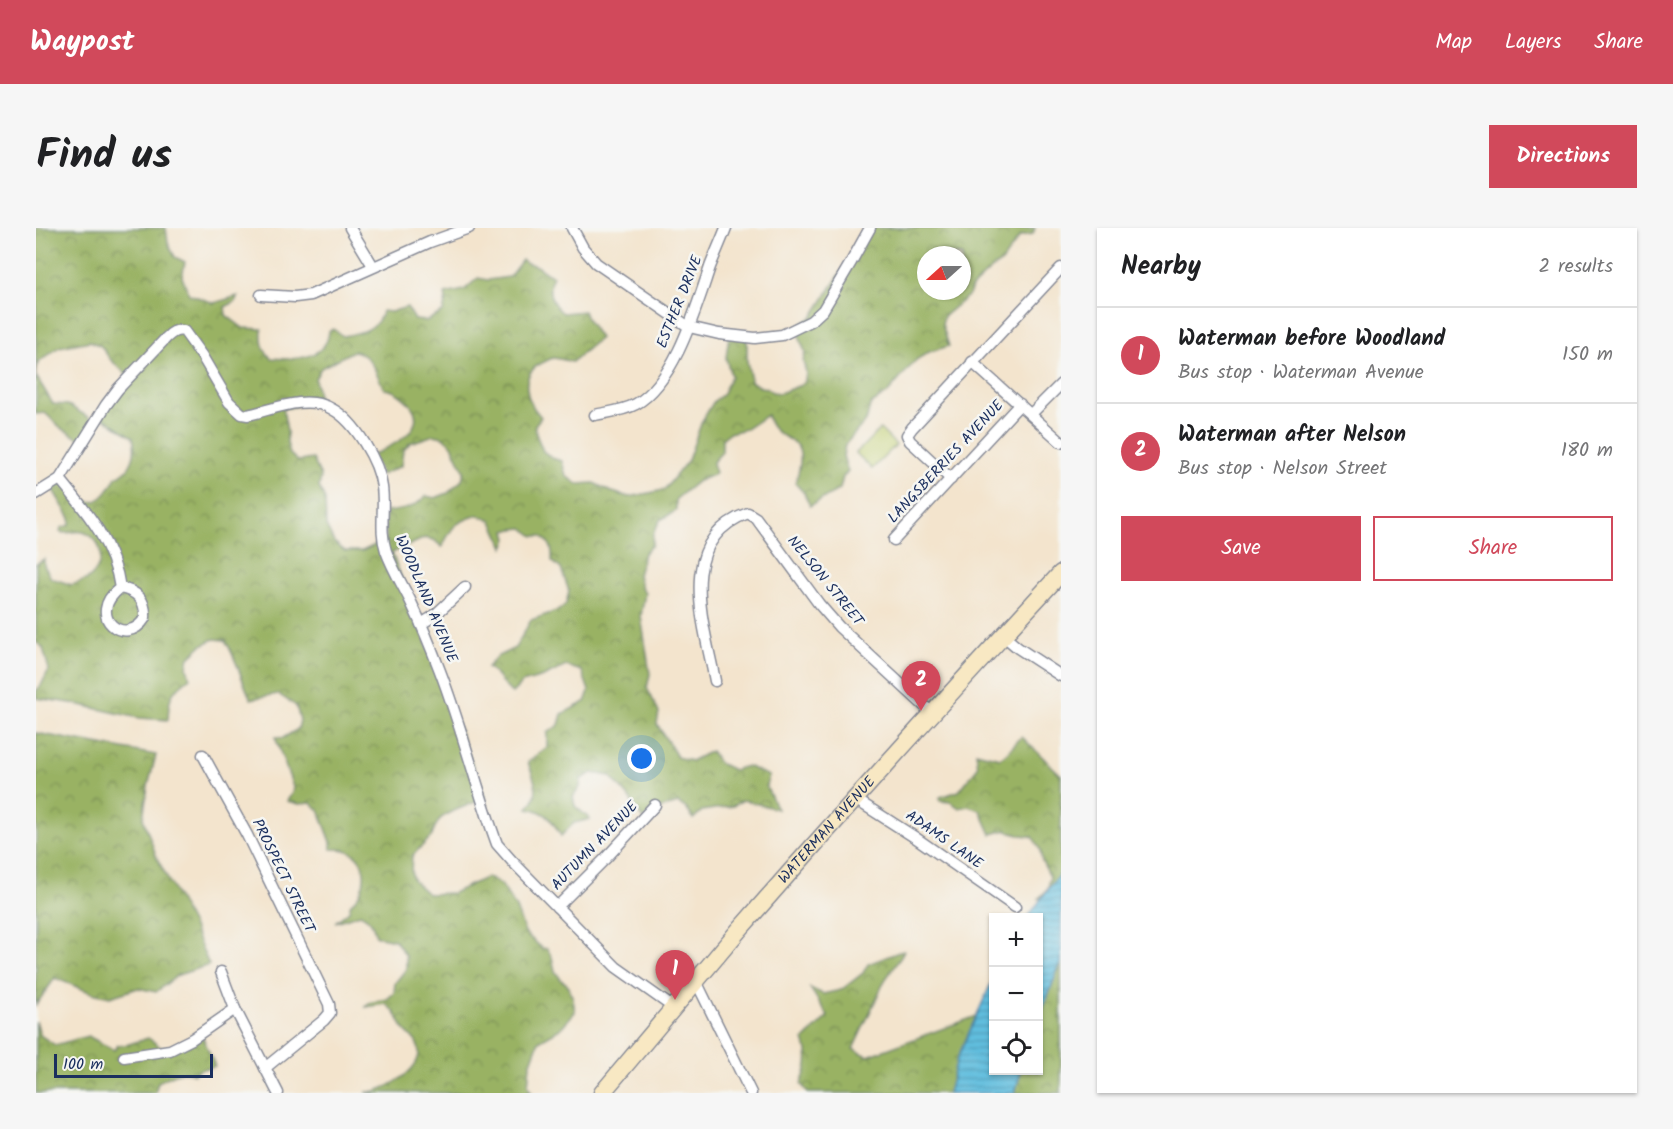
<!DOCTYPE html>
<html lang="en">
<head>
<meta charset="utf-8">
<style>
  :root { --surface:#fff; --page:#f6f6f6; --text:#202124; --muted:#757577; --line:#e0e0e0; --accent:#d1495b }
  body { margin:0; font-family:Kalam,sans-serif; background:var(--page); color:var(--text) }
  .controls { position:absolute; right:18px; bottom:18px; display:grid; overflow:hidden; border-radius:0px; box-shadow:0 2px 4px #0004 }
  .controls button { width:54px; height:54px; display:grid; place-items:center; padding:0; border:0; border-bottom:2px solid var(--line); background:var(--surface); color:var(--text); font:30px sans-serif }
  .compass { position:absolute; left:881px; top:18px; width:54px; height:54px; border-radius:50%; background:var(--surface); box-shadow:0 2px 4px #0004; rotate:249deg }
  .scale { position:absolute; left:18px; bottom:15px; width:159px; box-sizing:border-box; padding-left:6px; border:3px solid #1b2f5e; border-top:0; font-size:16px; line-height:21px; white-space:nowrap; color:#1b2f5e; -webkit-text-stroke:4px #f6f6f2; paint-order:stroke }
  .you { position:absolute; left:606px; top:531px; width:21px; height:21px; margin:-15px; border:4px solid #fff; border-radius:50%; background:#1a73e8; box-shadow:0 0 0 9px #1a73e833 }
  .badge { display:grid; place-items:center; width:39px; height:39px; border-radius:50%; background:var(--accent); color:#fff; font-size:20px; font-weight:700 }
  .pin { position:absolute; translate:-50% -50px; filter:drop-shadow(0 2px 3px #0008) }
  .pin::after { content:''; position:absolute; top:32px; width:21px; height:18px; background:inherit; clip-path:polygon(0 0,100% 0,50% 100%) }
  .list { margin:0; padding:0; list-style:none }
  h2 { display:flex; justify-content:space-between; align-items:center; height:78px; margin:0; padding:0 24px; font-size:26px }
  h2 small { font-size:20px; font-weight:400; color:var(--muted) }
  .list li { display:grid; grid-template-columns:39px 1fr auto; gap:18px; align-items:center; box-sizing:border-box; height:96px; padding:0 24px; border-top:2px solid var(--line) }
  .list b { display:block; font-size:22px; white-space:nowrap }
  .list p { margin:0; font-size:20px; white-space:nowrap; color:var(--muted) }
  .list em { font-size:20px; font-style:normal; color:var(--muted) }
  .actions { display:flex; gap:12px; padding:18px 24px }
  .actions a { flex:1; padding:14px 0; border:2px solid var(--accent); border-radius:0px; text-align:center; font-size:21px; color:var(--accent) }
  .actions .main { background:var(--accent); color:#fff }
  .icon { flex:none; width:33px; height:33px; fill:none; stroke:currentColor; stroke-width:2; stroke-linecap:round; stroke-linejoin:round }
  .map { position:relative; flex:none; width:1025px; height:865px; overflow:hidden; border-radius:0px }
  header { display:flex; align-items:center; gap:36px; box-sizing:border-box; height:84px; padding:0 30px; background:var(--accent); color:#fff }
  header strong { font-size:28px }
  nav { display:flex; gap:33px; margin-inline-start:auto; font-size:21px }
  .intro { display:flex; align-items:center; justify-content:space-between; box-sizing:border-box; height:144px; padding:0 36px }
  h1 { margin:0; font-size:42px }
  .button { padding:15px 27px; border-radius:0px; background:var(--accent); color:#fff; font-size:21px; font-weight:700 }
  main { display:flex; gap:36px; padding:0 36px }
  aside { flex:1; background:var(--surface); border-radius:0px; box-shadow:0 2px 4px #0004 }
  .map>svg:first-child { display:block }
  .grass { fill:#c2d072; stroke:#6e8068; stroke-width:1.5 }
  .forest { fill:url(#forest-crowns); stroke:#5a7061; stroke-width:1.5; fill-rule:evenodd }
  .water { fill:url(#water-rules); stroke:#3e769e; stroke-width:1.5 }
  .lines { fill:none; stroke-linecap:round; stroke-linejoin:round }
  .street-casing { stroke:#878a96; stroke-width:13 }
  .secondary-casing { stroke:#878a96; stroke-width:19 }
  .street { stroke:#fff; stroke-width:10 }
  .secondary { stroke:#f8e8c3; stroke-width:16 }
  .labels { text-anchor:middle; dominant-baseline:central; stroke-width:5; stroke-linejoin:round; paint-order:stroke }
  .street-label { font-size:15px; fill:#1b2f5e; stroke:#f6f6f2 }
</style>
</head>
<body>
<header>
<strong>Waypost</strong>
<nav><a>Map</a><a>Layers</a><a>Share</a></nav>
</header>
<div class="intro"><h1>Find us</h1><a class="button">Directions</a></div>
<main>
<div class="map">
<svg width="1025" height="865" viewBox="0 0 1025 865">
  <defs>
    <pattern id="forest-crowns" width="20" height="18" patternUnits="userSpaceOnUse" patternTransform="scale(1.5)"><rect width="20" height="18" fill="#99b264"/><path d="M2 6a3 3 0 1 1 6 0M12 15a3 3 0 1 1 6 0" fill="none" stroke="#7c9156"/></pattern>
    <pattern id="water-rules" width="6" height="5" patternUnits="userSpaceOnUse" patternTransform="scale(1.5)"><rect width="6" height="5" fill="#60bede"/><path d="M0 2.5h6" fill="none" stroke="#4e9bb7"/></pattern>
  </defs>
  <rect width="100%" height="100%" fill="#f6f6f2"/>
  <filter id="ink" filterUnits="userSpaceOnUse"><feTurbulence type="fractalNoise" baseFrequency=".0167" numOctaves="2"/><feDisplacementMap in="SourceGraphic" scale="12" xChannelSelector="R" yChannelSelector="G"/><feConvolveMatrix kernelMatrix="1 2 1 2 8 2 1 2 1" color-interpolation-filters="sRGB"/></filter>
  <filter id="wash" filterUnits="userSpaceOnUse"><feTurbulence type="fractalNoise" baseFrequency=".008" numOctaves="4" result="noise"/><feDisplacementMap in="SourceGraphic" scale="24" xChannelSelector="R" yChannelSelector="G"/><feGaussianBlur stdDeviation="1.35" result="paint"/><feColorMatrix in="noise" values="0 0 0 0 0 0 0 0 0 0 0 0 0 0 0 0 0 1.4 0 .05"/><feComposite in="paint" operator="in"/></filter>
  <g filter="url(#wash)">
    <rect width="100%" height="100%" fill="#f3e4cd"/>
    <path class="grass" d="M844,201L860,217L836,241L820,225Z"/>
    <g class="forest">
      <path d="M0,0H130L132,15L139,29L149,34L146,49L153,66L178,75L202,68L199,74L189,79L190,87L207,100L226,101C225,113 226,121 235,130C256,132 291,132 293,103L297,101L307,108C323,105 343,102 346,83L355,84L371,79L379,92L390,93L407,84L410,71L409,66L428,62L442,50L452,52L473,49L486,32C491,36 494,35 500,38C506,41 509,46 517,48C510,62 515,76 527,85L548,83L551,91L564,110L536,134C531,133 523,130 517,130C516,130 510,133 508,134C482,145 489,172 505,189L499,197L500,206L507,223L516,230L526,233L530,248L542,256L558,255L573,263L593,269L628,262L652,232L666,193L678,173L686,167L695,148L690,130L693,107L711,111V133L715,153L724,159L731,160L736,164L744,165L765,157L769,152L770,144L767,133L769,124L760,100L777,88L833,0H999L997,6L984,8L966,34L955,41L936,59L933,67L908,88L906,96L913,118L893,124L880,132L851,166L834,177L831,191L809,217L807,228L812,244L807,249L804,261L774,278L768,265L759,255C779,199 738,221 731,187L710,201L693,205L686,211V224L677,234L679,246L662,253L640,271V283L624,292L617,306L616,317L608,325L602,347L606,362L609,365L605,388L614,446L611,460L623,484L621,496L641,529L655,533L675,523L683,535L697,542L711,538L733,548L730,558L741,581L707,572L697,578L666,583L657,591L650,580L642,575L616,583L607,591L592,568L574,548L556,545L545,551L544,559L537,569L539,578L554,591L538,595L525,608C516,592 512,584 492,580C506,565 498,551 492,534L511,519V505L523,497L526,486L549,474L553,463L546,443L530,438L507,449L486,455L476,465C466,457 462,446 451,439L462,428L479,420L495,392L523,382L530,376L533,363L525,341L516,333C517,321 515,316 506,308H498L487,300L477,301L470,303L472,311L468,319L456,293L442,287C418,295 417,297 406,319L398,312L389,310L356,325L449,570L415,584L405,590L399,599L396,608L376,628C374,650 374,652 392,666L417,665L451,649L465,656L480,680L489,705L506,720L511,721L516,729L519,743L526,753L530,755L537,770L539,784L524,801L503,813L494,837L492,858L496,865H333L330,864C347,865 382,844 383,825C383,811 372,808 366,798C359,786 362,785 349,776L330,779L333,775L351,771L358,765L359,755L370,741V728L359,712L340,708C337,697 335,691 324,686L299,694L313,683L315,675C333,662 334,628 309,622C305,621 299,621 295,621V614L283,582L275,575L263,576L251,573L256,565L257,559L239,509L247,510L262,501L264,492L260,478L242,466L215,471C205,452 201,431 189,412L178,411L166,417L153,429L151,439L154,450C134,465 133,467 132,492L103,490L35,475L0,470V463C7,458 8,449 13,442L7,420L0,414V336L8,331V337L15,350L36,357C41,355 49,353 53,350C70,337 68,311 47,304C38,302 32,307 24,304L25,300L34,297V290L14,257L23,248C46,275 60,289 80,249C97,242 101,226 97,209L66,189L93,149L74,131L65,118L54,113L23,119L2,135L0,147ZM890,27H926V63H890ZM317,123C334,124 341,147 348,161C359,162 366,168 373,175C396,201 354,219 336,227L345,247L365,238L367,223L374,215L398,207L407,209L416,217L428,243L426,252L412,265L399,270L390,268C377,281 368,282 349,284L350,312L326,323H309L298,314L290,298L289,272L283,259L285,249L277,231L262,233L254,226L251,215V203L247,181L283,174L279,151L285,140Z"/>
      <path d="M0,148L17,176L32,177L59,193L48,214L25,200L9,185L0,186Z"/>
      <path d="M0,505L120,527L112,558L107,590L121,630L156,697L173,737L142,747L120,764L102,760L74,769L56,765L19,750L0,777Z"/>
      <path d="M986,509L1025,547V653L1018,665L1002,671L1012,661L1014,649L1006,633L1004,622L997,609C986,606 981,609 970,602L955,606L944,582L932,578L923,580L915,574L904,573V569L923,563L942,539L940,524L964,530C974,524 977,516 986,509Z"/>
      <path d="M868,722L865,729L849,752L817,821L832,828L957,782L919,865H772L765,856C772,839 774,829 768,812L792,788L774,760L787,766L805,762L827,745L832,736Z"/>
      <path d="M1025,727V865H970L979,843L1002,842L1003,789L1022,742Z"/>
      <path d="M0,793L4,807L19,817L52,808L78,822L82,817H90L112,810L121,816L128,823L166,807L179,838L163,842L158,846C145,840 134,849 122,854L119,865H0Z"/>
    </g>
    <g class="water">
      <path d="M1025,644V733L1003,791L1002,690L992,689Z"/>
      <path d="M957,751V842L985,843L979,865H912L921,831Z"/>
    </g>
  </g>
  <g filter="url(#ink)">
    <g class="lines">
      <g class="street-casing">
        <g id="street">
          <path d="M314,0L337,38"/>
          <path d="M536,0L547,20L560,35L653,99L683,106L719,110L746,107L775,93L787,82L814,36L834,0"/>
          <path d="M225,67L259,69L275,67L394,14L433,0"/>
          <path d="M936,134L1025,214"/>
          <path d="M995,186L1025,156"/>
          <path d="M559,187C573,184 587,183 600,176C639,154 660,80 674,39C679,26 685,13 690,0"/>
          <path d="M24,251C51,284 78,316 84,360C48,388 90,421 109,390C110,372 101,363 84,360"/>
          <path d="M915,251L874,213L871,207L876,200L1025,40"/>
          <path d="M0,266L24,251L70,177L82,161L130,110C135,105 140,101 148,103L166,128L193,174L206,186L212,187C238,181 271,166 296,181C319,193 343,234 346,259C349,281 343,302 350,323C356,340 366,356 374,372C385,395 395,419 404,443C426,500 440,559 461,616L476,633L580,739L638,780"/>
          <path d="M858,312L984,176"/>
          <path d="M385,396L398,388L429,359"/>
          <path d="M968,408L982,420L1025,448"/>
          <path d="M679,453C668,395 638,313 712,285L720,290L783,376L803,399L896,485"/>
          <path d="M167,527L211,607L293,776L294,785L288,792L229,840"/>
          <path d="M819,571L880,610L979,679"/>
          <path d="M521,679L569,631L619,577"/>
          <path d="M185,744L199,781L242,865"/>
          <path d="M660,753L715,865"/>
          <path d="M88,829L134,822L156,811L199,781"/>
        </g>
      </g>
      <g class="secondary-casing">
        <g id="secondary">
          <path id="s1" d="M566,865C612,811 657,756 703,702C809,581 916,463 1025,345"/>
        </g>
      </g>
      <use href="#street" class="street"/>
      <use href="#secondary" class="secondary"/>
    </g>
  </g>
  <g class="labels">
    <g class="street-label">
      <text transform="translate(644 74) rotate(-68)">ESTHER DRIVE</text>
      <text transform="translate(910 234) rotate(-47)">LANGSBERRIES AVENUE</text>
      <text transform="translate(789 353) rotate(51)">NELSON STREET</text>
      <text transform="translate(390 371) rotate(67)">WOODLAND AVENUE</text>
      <text stroke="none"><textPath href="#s1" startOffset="346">WATERMAN AVENUE</textPath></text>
      <text transform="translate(908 612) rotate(35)">ADAMS LANE</text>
      <text transform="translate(559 618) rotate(-46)">AUTUMN AVENUE</text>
      <text transform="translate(247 648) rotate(64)">PROSPECT STREET</text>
    </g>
  </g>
</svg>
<div class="controls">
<button>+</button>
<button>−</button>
<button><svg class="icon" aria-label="locate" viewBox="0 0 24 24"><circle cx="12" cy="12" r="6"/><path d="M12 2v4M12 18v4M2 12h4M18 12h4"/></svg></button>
</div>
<svg class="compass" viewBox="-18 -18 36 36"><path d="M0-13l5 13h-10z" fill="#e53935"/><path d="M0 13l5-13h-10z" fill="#757577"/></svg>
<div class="scale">100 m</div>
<div class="you"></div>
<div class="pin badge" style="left:639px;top:772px">1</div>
<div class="pin badge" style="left:885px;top:483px">2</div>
</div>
<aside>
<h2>Nearby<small>2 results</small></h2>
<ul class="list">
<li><span class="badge">1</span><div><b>Waterman before Woodland</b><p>Bus stop · Waterman Avenue</p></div><em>150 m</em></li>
<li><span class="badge">2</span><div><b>Waterman after Nelson</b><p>Bus stop · Nelson Street</p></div><em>180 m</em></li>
</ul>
<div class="actions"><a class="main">Save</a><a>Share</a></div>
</aside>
</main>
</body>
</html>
